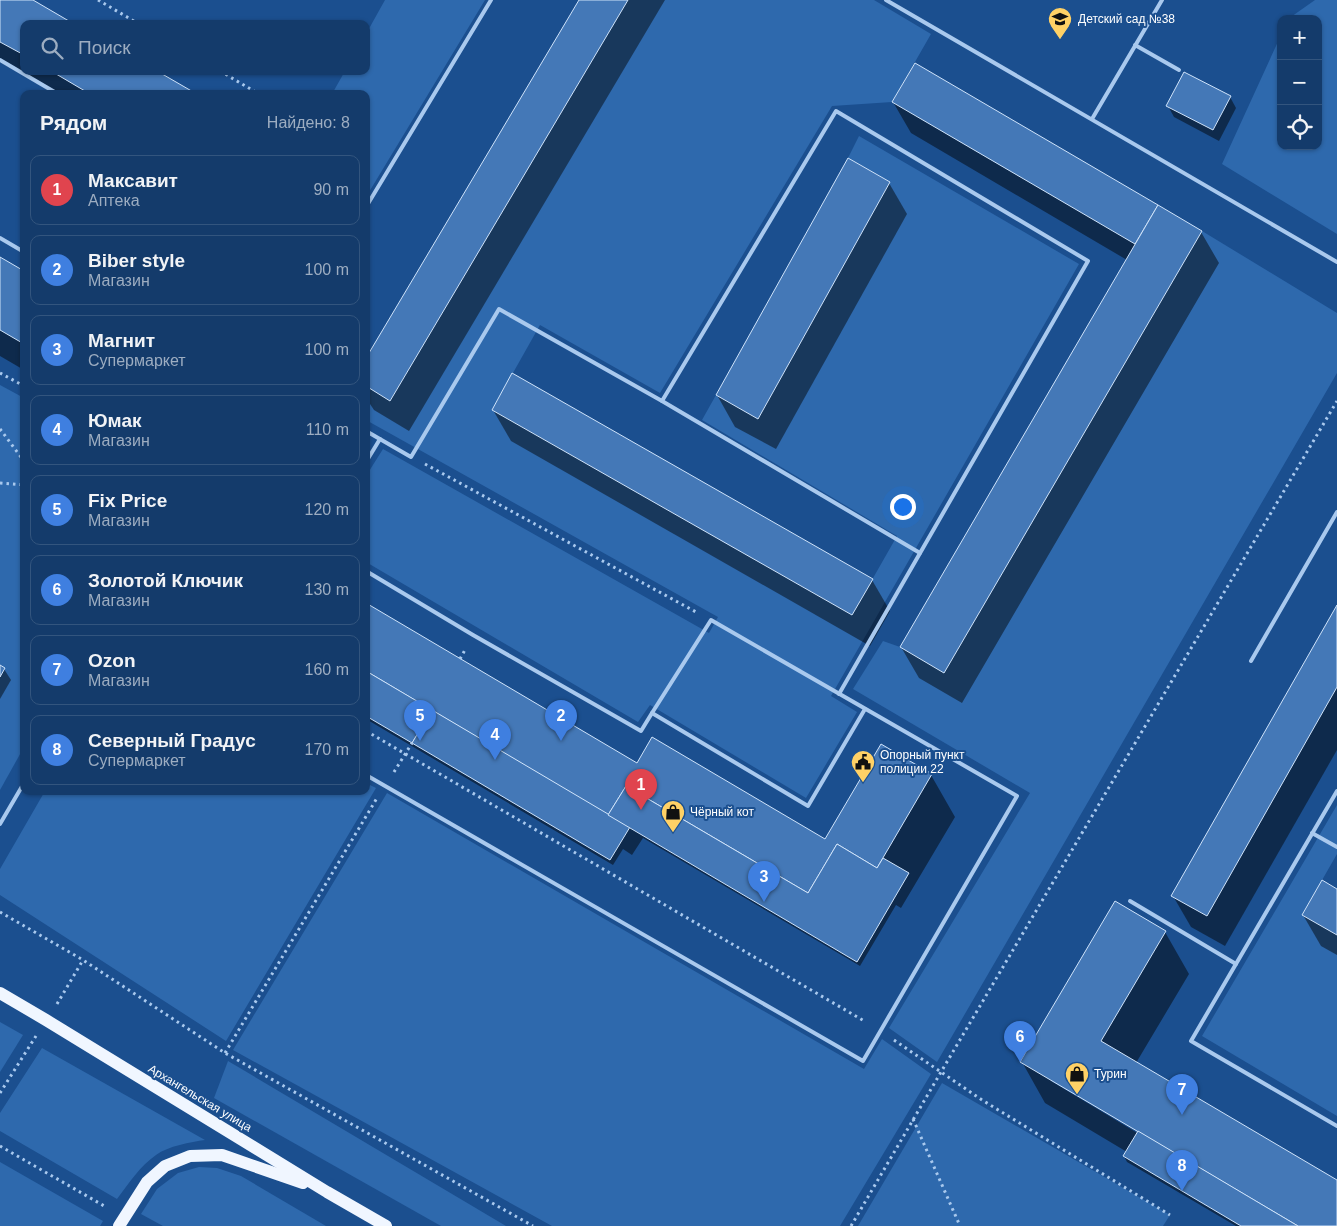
<!DOCTYPE html>
<html lang="ru">
<head>
<meta charset="utf-8">
<style>
  :root { --surface:#143b6b; --page:#214673; --text:#f1f3f6; --muted:#9dadc1; --line:#33557e; --accent:#d6ab8b }
  body { margin:0; font-family:Arial,sans-serif; background:var(--page); color:var(--text) }
  .controls { position:absolute; right:15px; top:15px; display:grid; overflow:hidden; border-radius:10px; box-shadow:0 1px 4px #0004 }
  .controls button { width:45px; height:45px; display:grid; place-items:center; padding:0; border:0; border-bottom:1px solid var(--line); background:var(--surface); color:var(--text); font:25px sans-serif }
  .you { position:absolute; left:902px; top:506px; width:18px; height:18px; margin:-12px; border:4px solid #fff; border-radius:50%; background:#1a73e8; box-shadow:0 0 0 8px #1a73e833 }
  .badge { display:grid; place-items:center; width:32px; height:32px; border-radius:50%; background:var(--accent); color:#fff; font-size:16px; font-weight:700 }
  .pin { position:absolute; translate:-50% -41px; filter:drop-shadow(0 1px 2px #0008) }
  .pin::after { content:''; position:absolute; top:26px; width:18px; height:15px; background:inherit; clip-path:polygon(0 0,100% 0,50% 100%) }
  .list { margin:0; padding:0; list-style:none }
  h2 { display:flex; justify-content:space-between; align-items:center; height:65px; margin:0; padding:0 20px; font-size:21px }
  h2 small { font-size:16px; font-weight:400; color:var(--muted) }
  .list li { display:grid; grid-template-columns:32px 1fr auto; gap:15px; align-items:center; box-sizing:border-box; height:70px; margin:0 10px 10px; padding:0 10px; border:1px solid var(--line); border-radius:10px }
  .list b { display:block; font-size:19px; white-space:nowrap }
  .list p { margin:0; font-size:16px; white-space:nowrap; color:var(--muted) }
  .list em { font-size:16px; font-style:normal; color:var(--muted) }
  .icon { flex:none; width:28px; height:28px; fill:none; stroke:currentColor; stroke-width:2; stroke-linecap:round; stroke-linejoin:round }
  .map { position:relative; flex:none; width:1337px; height:1226px; overflow:hidden }
  .search { position:absolute; background:var(--surface); box-shadow:0 1px 4px #0004; left:20px; top:20px; width:350px; height:55px; display:flex; align-items:center; gap:12px; box-sizing:border-box; padding:0 18px; border-radius:10px; color:var(--muted); font-size:19px }
  .panel { position:absolute; background:var(--surface); box-shadow:0 1px 4px #0004; left:20px; top:90px; width:350px; height:705px; border-radius:10px }
  .map>svg:first-child { display:block }
  .green { fill:#2e69ad }
  .shadow { fill:#0007; fill-rule:evenodd }
  .building { fill:#4478b7; stroke:#cfe3fa }
  .lines { fill:none; stroke-linecap:round; stroke-linejoin:round }
  .path { stroke:#a9c9ee; stroke-width:3; stroke-dasharray:2.5 4; stroke-linecap:butt }
  .service { stroke:#a9c9ee; stroke-width:4 }
  .primary { stroke:#f0f6ff; stroke-width:12 }
  .labels { text-anchor:middle; dominant-baseline:central; stroke-width:4; stroke-linejoin:round; paint-order:stroke }
  .poi-label { font-size:12px; fill:#fff; stroke:#1b4f8f; text-anchor:start }
  .street-label { font-size:12px; fill:#fff; stroke:#1b4f8f }
</style>
</head>
<body>
<div class="map">
<svg width="1337" height="1226" viewBox="0 0 1337 1226">
  <rect width="100%" height="100%" fill="#1b4f8f"/>
  <g class="green">
    <path d="M385,0H485L366,197V94H332L345,71H366V34Z"/>
    <path d="M628,0H874L931,34L892,102L832,106L660,393L540,325L492,410L852,615L897,536L702,420L716,395L758,419L890,182L848,158L859,136L1079,264L831,696L857,712L806,798L650,705L638,722L366,562V476L383,449L709,633L718,617L366,420V386L391,400Z"/>
    <path d="M1315,0H1337V234L1222,164L1281,35V146H1318V19H1288Z"/>
    <path d="M1202,231L1337,313V373L937,1062L889,1028L1030,793L853,689L883,641L900,647L944,672Z"/>
    <path d="M0,385L24,398V747L0,790Z"/>
    <path d="M366,783L376,788L226,1041L0,895V869L45,791H366Z"/>
    <path d="M387,793L864,1069L882,1039L931,1074L840,1226H552L233,1050Z"/>
    <path d="M1337,805V854L1302,915L1337,935V1116L1202,1036Z"/>
    <path d="M0,1022L23,1035L0,1072Z"/>
    <path d="M42,1048L205,1140C191,1142 168,1146 156,1155C140,1166 129,1183 117,1199L0,1131V1113Z"/>
    <path d="M228,1061L506,1226H441L214,1098Z"/>
    <path d="M942,1083L1170,1215L1163,1226H858Z"/>
    <path d="M0,1162L103,1221L100,1226H0Z"/>
    <path d="M199,1167L217,1168L241,1176L326,1226H163L141,1214L157,1189L178,1173Z"/>
  </g>
  <g class="shadow">
    <path d="M0,0H31L24,24V71H154L193,94H55L0,62Z"/>
    <path d="M580,0H665L409,431L374,410L366,398V361Z"/>
    <path d="M915,64L1201,232L1219,263L962,703L919,678L901,647L1127,260L911,133L893,102Z"/>
    <path d="M1230,97L1236,108L1219,141L1174,117L1168,106Z"/>
    <path d="M889,183L907,214L776,449L735,427L717,395Z"/>
    <path d="M0,258L24,273V370L0,356Z"/>
    <path d="M493,410L872,580L890,611L870,646L511,441Z"/>
    <path d="M366,604L637,765L825,841L931,775L955,817L901,908L896,905L860,966L643,838L632,855L623,849L613,865L366,719Z"/>
    <path d="M1337,607V750L1225,946L1191,927L1173,896Z"/>
    <path d="M0,666L4,669L11,680L0,699Z"/>
    <path d="M1337,890V955L1321,946L1303,915Z"/>
    <path d="M1165,932L1189,974L1136,1063L1337,1181V1226H1236L1127,1162L1124,1156L1127,1152L1045,1103L1022,1062ZM1052,1079L1139,1131V1134L1051,1081Z"/>
  </g>
  <g class="building">
    <path d="M0,0H33L74,24H24V55L0,42Z"/>
    <path d="M579,0H628L390,401L366,386V358Z"/>
    <path d="M915,63L1158,205L1135,244L892,102Z"/>
    <path d="M51,71H157L195,93L90,94Z"/>
    <path d="M1184,72L1231,96L1213,130L1166,106Z"/>
    <path d="M848,158L890,182L758,419L716,395Z"/>
    <path d="M1158,205L1202,231L944,673L900,647Z"/>
    <path d="M0,257L24,271V344L0,330Z"/>
    <path d="M512,373L873,579L852,615L492,410Z"/>
    <path d="M366,603L637,763L652,737L825,839L881,744L932,774L877,868L837,844L808,893L626,786L608,815L366,671Z"/>
    <path d="M1337,605V687L1207,916L1171,896Z"/>
    <path d="M0,665L5,668L0,677Z"/>
    <path d="M366,671L432,710L412,743L366,716Z"/>
    <path d="M432,710L630,827L610,860L412,743Z"/>
    <path d="M626,786L808,893L837,844L877,868L883,858L909,873L857,962L608,815Z"/>
    <path d="M1322,880L1337,889V935L1302,915Z"/>
    <path d="M1115,901L1166,931L1101,1041L1337,1180V1226H1298L1020,1062Z"/>
    <path d="M1138,1131L1298,1226H1241L1123,1156Z"/>
  </g>
  <g class="lines">
    <g class="path">
      <path d="M98,0L139,24"/>
      <path d="M220,71L259,94"/>
      <path d="M0,373L24,386"/>
      <path d="M0,429L24,461"/>
      <path d="M425,464L696,612"/>
      <path d="M0,483L24,485"/>
      <path d="M460,659L466,648"/>
      <path d="M366,731L866,1022"/>
      <path d="M394,772L412,743"/>
      <path d="M0,912L83,960L225,1053L533,1226"/>
      <path d="M57,1004L83,960"/>
      <path d="M894,1040L982,1100L1170,1215"/>
      <path d="M225,1053L377,798"/>
      <path d="M0,1093L36,1036"/>
      <path d="M913,1119L960,1226"/>
      <path d="M0,1146L106,1207"/>
      <path d="M851,1226L941,1072L1337,401"/>
    </g>
    <g class="service">
      <path d="M886,0L1337,262"/>
      <path d="M1135,45L1179,70"/>
      <path d="M0,60L58,94"/>
      <path d="M1092,119L1162,0"/>
      <path d="M366,207L491,0"/>
      <path d="M0,238L24,252"/>
      <path d="M662,401L920,553"/>
      <path d="M366,431L411,457L499,309L662,401L836,111L1088,261L839,694"/>
      <path d="M366,462L380,439"/>
      <path d="M366,571L473,635L641,731L652,713L808,806L865,709"/>
      <path d="M1251,661L1337,512"/>
      <path d="M366,775L863,1061L1017,796L711,620L652,713"/>
      <path d="M1337,791L1191,1041L1337,1126"/>
      <path d="M0,824L24,783"/>
      <path d="M1312,833L1337,847"/>
      <path d="M1130,901L1236,964"/>
    </g>
    <g class="primary">
      <path d="M0,993L46,1020L327,1192L386,1226"/>
      <path d="M119,1226L147,1182L165,1166L190,1156L222,1155L303,1183"/>
    </g>
  </g>
  <defs>
    <g id="school-pin" transform="scale(1.25)"><path d="M0 17L-7.5 6A9.5 9.5 0 1 1 7.5 6Z" fill="#ffd166" stroke="#1b4f8f"/><path d="M0-5L7-2L0 1L-7-2ZM-4 1L0 2.5L4 1V4Q0 6-4 4Z" fill="#111"/></g>
    <g id="civic-pin" transform="scale(1.25)"><path d="M0 17L-7.5 6A9.5 9.5 0 1 1 7.5 6Z" fill="#ffd166" stroke="#1b4f8f"/><path d="M-.6-6.5H3V-4.5H.6V-3L4-1V1h2V6H-6V1h2V-1L-.6-3ZM-1.2 2.5V6h2.4V2.5Z" fill="#111"/></g>
    <g id="shop-pin" transform="scale(1.25)"><path d="M0 17L-7.5 6A9.5 9.5 0 1 1 7.5 6Z" fill="#ffd166" stroke="#1b4f8f"/><path d="M-5-2.5h2.3a2.7 3.5 0 0 1 5.4 0H5L5.5 6h-11ZM-1.5-2.5h3a1.5 2.3 0 0 0-3 0Z" fill="#111"/></g>
  </defs>
  <g fill-rule="evenodd">
    <use href="#school-pin" x="1060" y="19"/>
    <use href="#civic-pin" x="863" y="762"/>
    <use href="#shop-pin" x="673" y="812"/>
    <use href="#shop-pin" x="1077" y="1074"/>
  </g>
  <g class="labels">
    <g class="poi-label">
      <text x="1078" y="19">Детский сад №38</text>
      <text x="880" y="755">Опорный пункт<tspan x="880" dy="14">полиции 22</tspan></text>
      <text x="690" y="812">Чёрный кот</text>
      <text x="1094" y="1074">Турин</text>
    </g>
    <g class="street-label">
      <text transform="translate(200 1098) rotate(31)">Архангельская улица</text>
    </g>
  </g>
</svg>
<div class="controls">
<button>+</button>
<button>−</button>
<button><svg class="icon" aria-label="locate" viewBox="0 0 24 24"><circle cx="12" cy="12" r="6"/><path d="M12 2v4M12 18v4M2 12h4M18 12h4"/></svg></button>
</div>
<div class="you"></div>
<div class="pin badge" style="left:641px;top:810px;background:#e0444e">1</div>
<div class="pin badge" style="left:561px;top:741px;background:#3f7fe0">2</div>
<div class="pin badge" style="left:764px;top:902px;background:#3f7fe0">3</div>
<div class="pin badge" style="left:495px;top:760px;background:#3f7fe0">4</div>
<div class="pin badge" style="left:420px;top:741px;background:#3f7fe0">5</div>
<div class="pin badge" style="left:1020px;top:1062px;background:#3f7fe0">6</div>
<div class="pin badge" style="left:1182px;top:1115px;background:#3f7fe0">7</div>
<div class="pin badge" style="left:1182px;top:1191px;background:#3f7fe0">8</div>
<div class="search"><svg class="icon" aria-label="search" viewBox="0 0 24 24"><circle cx="10" cy="10" r="6"/><path d="M15 15l6 6"/></svg>Поиск</div>
<section class="panel">
<h2>Рядом<small>Найдено: 8</small></h2>
<ul class="list">
<li><span class="badge" style="background:#e0444e">1</span><div><b>Максавит</b><p>Аптека</p></div><em>90 m</em></li>
<li><span class="badge" style="background:#3f7fe0">2</span><div><b>Biber style</b><p>Магазин</p></div><em>100 m</em></li>
<li><span class="badge" style="background:#3f7fe0">3</span><div><b>Магнит</b><p>Супермаркет</p></div><em>100 m</em></li>
<li><span class="badge" style="background:#3f7fe0">4</span><div><b>Юмак</b><p>Магазин</p></div><em>110 m</em></li>
<li><span class="badge" style="background:#3f7fe0">5</span><div><b>Fix Price</b><p>Магазин</p></div><em>120 m</em></li>
<li><span class="badge" style="background:#3f7fe0">6</span><div><b>Золотой Ключик</b><p>Магазин</p></div><em>130 m</em></li>
<li><span class="badge" style="background:#3f7fe0">7</span><div><b>Ozon</b><p>Магазин</p></div><em>160 m</em></li>
<li><span class="badge" style="background:#3f7fe0">8</span><div><b>Северный Градус</b><p>Супермаркет</p></div><em>170 m</em></li>
</ul>
</section>
</div>
</body>
</html>
